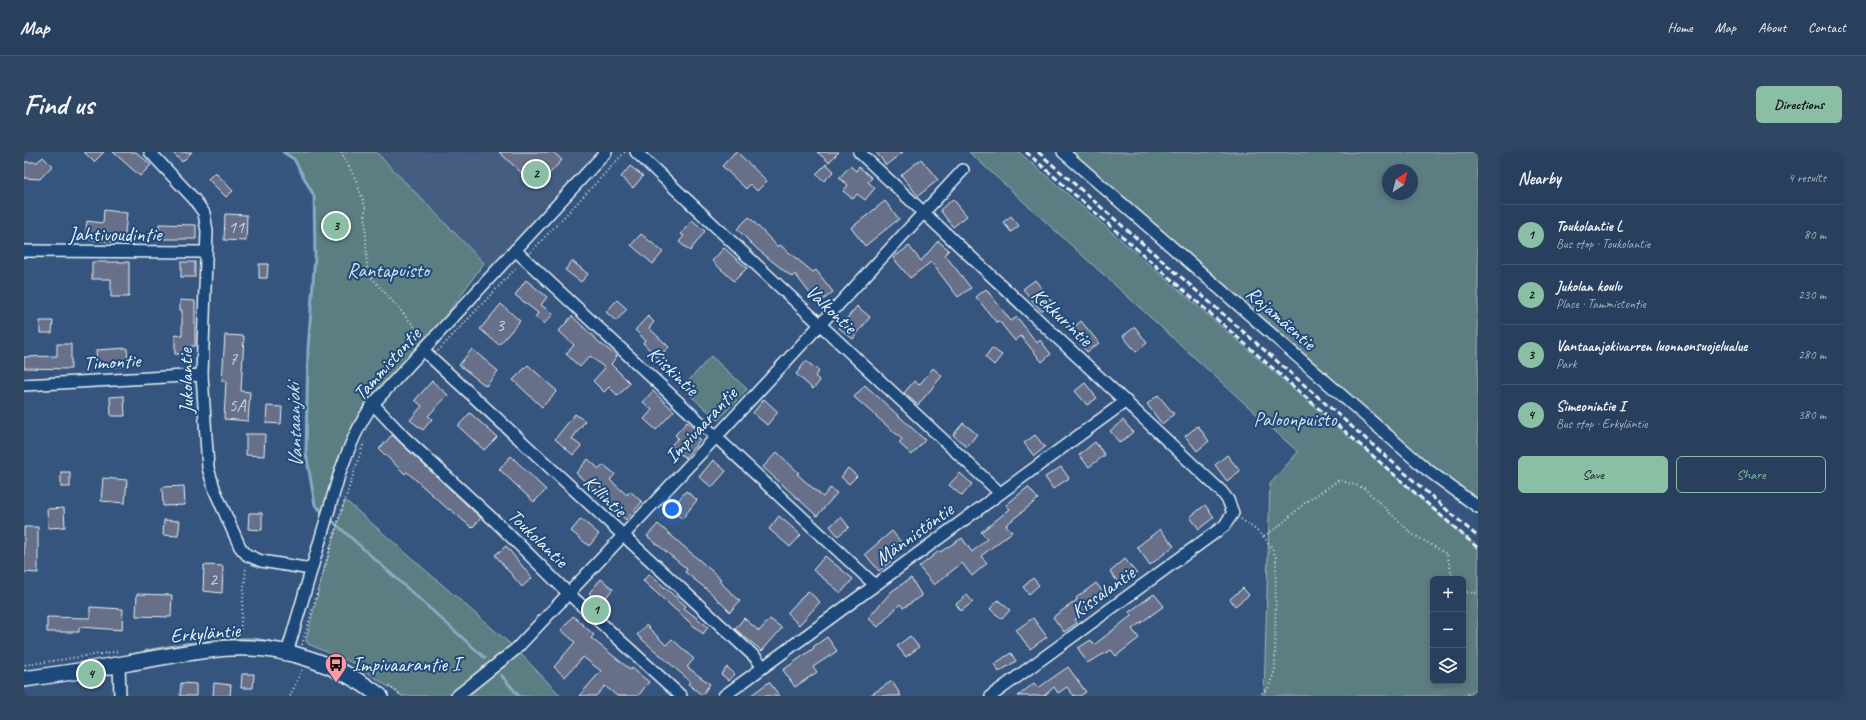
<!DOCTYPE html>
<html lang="en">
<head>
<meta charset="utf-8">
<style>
  :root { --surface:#28405e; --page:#304764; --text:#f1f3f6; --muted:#a5afbc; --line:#445973; --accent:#8abfa5 }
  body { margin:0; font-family:Caveat,sans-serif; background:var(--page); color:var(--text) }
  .controls { position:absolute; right:12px; bottom:12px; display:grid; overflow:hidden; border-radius:6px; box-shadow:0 2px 6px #0003 }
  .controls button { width:36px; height:36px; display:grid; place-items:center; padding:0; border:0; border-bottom:1px solid var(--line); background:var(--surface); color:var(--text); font:20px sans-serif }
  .compass { position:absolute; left:1358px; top:12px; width:36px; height:36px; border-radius:50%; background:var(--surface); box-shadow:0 2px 6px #0003; rotate:36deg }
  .you { position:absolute; left:648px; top:357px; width:14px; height:14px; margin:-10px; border:3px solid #fff; border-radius:50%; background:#1a73e8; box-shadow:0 0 0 6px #1a73e833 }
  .badge { display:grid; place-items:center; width:26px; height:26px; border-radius:50%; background:var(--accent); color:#111; font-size:13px; font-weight:700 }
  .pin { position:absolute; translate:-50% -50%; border:2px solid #fff; box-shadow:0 1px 4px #0006 }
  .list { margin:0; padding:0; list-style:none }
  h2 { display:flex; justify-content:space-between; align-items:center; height:52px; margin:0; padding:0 16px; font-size:17px }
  h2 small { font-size:13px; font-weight:400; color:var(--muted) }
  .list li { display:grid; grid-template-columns:26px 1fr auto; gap:12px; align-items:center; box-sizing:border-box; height:60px; padding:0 16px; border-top:1px solid var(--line) }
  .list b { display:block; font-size:15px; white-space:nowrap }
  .list p { margin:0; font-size:13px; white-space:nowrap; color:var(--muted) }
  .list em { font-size:13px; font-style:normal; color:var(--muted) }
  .actions { display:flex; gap:8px; padding:12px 16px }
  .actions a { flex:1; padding:9px 0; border:1px solid var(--accent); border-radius:6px; text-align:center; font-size:14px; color:var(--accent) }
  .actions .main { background:var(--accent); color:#111 }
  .icon { flex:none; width:22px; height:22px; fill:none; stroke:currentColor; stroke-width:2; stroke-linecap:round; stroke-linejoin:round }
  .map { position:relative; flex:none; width:1454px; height:544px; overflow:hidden; border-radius:6px }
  header { display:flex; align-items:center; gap:24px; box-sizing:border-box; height:56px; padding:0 20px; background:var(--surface); border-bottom:1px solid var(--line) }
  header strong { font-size:19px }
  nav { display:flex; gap:22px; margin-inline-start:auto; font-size:14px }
  .intro { display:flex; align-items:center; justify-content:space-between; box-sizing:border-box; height:96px; padding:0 24px }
  h1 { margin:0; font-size:28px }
  .button { padding:10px 18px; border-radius:6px; background:var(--accent); color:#111; font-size:14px; font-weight:700 }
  main { display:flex; gap:24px; padding:0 24px }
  aside { flex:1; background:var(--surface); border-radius:6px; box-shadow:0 2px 6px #0003 }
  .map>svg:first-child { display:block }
  .built { fill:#445d81 }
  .green { fill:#5c7d82; stroke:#a2b7bd; fill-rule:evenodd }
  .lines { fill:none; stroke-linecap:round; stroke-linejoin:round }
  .stream { stroke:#87acc3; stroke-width:3 }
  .building { fill:#687089; stroke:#e8f1f8 }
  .street-casing { stroke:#e8f1f8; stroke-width:14 }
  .secondary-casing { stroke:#e8f1f8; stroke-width:18 }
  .path { stroke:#e8f1f8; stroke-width:2; stroke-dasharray:1 3; stroke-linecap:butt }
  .street { stroke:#1f4a7a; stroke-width:11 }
  .secondary { stroke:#1f4a7a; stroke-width:15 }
  .rail { stroke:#e8f1f8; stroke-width:3; stroke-dasharray:6 3; stroke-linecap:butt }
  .labels { text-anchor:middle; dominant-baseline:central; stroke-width:4; stroke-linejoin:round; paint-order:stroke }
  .number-label { font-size:18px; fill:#c8d1dc }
  .street-label { font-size:20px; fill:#e8f1f8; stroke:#1f4a7a }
  .park-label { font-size:20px; fill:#d3e0e6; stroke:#1f4a7a }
  .poi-label { font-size:20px; fill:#e8f1f8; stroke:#1f4a7a; text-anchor:start }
  .water-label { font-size:21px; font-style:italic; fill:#d0e0eb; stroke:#1f4a7a }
</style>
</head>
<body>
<header>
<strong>Map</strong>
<nav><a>Home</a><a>Map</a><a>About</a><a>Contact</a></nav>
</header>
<div class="intro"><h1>Find us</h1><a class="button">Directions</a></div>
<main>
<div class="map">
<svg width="1454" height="544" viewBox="0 0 1454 544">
  <rect width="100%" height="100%" fill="#35557e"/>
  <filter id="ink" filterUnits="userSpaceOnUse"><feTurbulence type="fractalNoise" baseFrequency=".025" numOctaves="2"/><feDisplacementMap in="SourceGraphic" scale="8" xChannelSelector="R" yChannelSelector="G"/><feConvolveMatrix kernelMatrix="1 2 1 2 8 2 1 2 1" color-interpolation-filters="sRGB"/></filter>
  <g filter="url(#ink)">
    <path class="built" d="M352,0H582L470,122Z"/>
    <g class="green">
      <path d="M259,0H352L460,111L405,187L342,255L316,320L310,363L291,353L282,301L284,197L291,104L290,44L270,7Z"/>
      <path d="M945,0H995L1454,396V544H1240L1246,332L1274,300ZM1409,427H1439V529H1409Z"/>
      <path d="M1039,0H1454V355ZM1364,18H1388V42H1364Z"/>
      <path d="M687,204L723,237L694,268L658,236Z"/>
      <path d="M321,348L492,497L537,544H378L331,512L284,492L282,488L301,414Z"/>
      <path d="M208,486H230L257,491L250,495L123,502L122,498L161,491Z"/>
    </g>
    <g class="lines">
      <g class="stream">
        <path d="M259,0L270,7L290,44L291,104L284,197L282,301L291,353L300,362"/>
        <path d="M305,366L461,506"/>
        <path d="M477,523L495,544"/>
      </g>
    </g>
    <g class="building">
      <path d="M60,0H80L70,10Z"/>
      <path d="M89,0H112L127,13L116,24Z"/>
      <path d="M148,0H168L158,10Z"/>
      <path d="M475,0H529L538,8L513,35Z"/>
      <path d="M711,0H713L743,29L733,39L726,32L722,37L698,14Z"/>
      <path d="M793,0H815L805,10Z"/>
      <path d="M852,0H879L862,13Z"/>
      <path d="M19,5L28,14L16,27L0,26V10H13Z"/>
      <path d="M897,7L914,28L894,44L877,23Z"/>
      <path d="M802,12L810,19L800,29L792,22Z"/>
      <path d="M606,14L619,24L609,36L597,25Z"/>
      <path d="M826,14L832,19L835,15L848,26L844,30L851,36L841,48L833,42L829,47L819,39L824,33L815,26Z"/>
      <path d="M191,20L209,39L202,45L184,27Z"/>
      <path d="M929,47L943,64L929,75L916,58Z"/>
      <path d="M861,49L875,67L841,94L827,76Z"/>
      <path d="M80,58L103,61L100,91L61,87L63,69L79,71Z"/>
      <path d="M201,62L223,63L222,89L200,88Z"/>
      <path d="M987,64L995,74L987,80L979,70Z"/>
      <path d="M725,65L754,95L756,93L789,120L792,118L809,140L794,152L771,122L768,125L733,97L713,77Z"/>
      <path d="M668,68L681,79L666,99L655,90L660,84L657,82Z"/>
      <path d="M135,72L172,73V87H135Z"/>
      <path d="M617,82L639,100L629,112L607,93Z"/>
      <path d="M914,89L925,98L921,103L947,136L934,145L907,110L886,126L869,106L885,94L897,109Z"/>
      <path d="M700,96L723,116L710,129L688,109Z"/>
      <path d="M548,109L564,122L557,130L541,118Z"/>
      <path d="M68,110H105V145H87V127H68Z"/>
      <rect x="157" y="110" width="14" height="15"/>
      <path d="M235,112H244L243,126H235Z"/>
      <path d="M502,128L523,145L517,153L529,162L520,172L511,165L514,161L491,143Z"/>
      <path d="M1011,128L1028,150L1017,159L999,137Z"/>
      <path d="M962,137L987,169L993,165L1013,191L1016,188L1027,202L1018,210L997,184L991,189L975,169L972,170L952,145Z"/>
      <path d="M156,148L171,149V194H167L166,202H151V183L158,184V158H156Z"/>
      <path d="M593,148L603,157L592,169L582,160Z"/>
      <path d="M477,152L496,169L475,193L456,177Z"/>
      <path d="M833,154L846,165L829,187L815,176Z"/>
      <path d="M548,164L577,192L593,204L587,212L606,231L594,244L585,235L580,240L569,229L581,216L566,204L556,215L542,202L550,193L535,179Z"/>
      <path d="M624,164L630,170L625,176L645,195L634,206L619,191L621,188L611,178Z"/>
      <path d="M16,169H29L28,181H16Z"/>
      <path d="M1057,169L1075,191L1063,200L1046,179Z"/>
      <path d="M1111,175L1123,191L1112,200L1099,184Z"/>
      <path d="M201,183L220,184L217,239L226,240L224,269L200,267L202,229H198Z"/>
      <path d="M33,192H47V217L0,216V205L33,204Z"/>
      <path d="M103,196L104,214L73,215L72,198Z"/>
      <path d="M968,196L978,203L970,213L961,205Z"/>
      <path d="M448,197L474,219L462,234L435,213Z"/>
      <path d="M782,209L795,219L791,224L796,229L789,237L772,222Z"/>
      <path d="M504,213L533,239L518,255L489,228Z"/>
      <path d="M909,216L918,224L894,253L880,241L890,229L895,233Z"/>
      <path d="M408,229L424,243L404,264L408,267L399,278L386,268L398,254L391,248Z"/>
      <path d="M1061,231L1073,246L1063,253L1051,239Z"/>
      <path d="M841,233L901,288L888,303L875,291L878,287L830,245Z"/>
      <path d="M629,239L650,259L632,278L620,267L628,258L619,250Z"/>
      <path d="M1134,243L1150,262L1138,272L1123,252Z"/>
      <path d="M100,244L101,264H87L86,245Z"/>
      <path d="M740,247L754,260L743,273L729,261Z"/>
      <path d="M243,254L258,255L257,272L242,271Z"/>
      <path d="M446,261L473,285L460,298L434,274Z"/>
      <path d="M551,262L561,269L548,287L557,294L549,303L531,287Z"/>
      <path d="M1099,268L1109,280L1096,291L1086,279Z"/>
      <path d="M663,270L676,281L672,285L676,288L661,306L647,293L654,286L651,283Z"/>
      <path d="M939,271L953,282L943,295L929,283Z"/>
      <path d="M1174,274L1185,289L1173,299L1161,284Z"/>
      <path d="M222,282H241L240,304L222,303Z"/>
      <path d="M368,283L457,366L448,376L426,357L425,358L383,320L381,322L355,297Z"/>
      <path d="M1011,283L1021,295L1010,304L1000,291Z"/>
      <path d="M1071,290L1081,303L1065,315L1055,303Z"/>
      <path d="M753,300L775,321L773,322L799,345L806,336L813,341L793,364L739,315Z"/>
      <path d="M1203,303L1216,319L1203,329L1191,313Z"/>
      <path d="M487,304L522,338L510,350L475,317Z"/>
      <path d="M564,307L575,317L580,313L591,322L586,328L603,343L606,339L618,350L602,368L552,321Z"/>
      <path d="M689,308L702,319L688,335L675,325Z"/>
      <path d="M1037,315L1045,326L1029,337L1021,325Z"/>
      <path d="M824,316L833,324L825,332L817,325Z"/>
      <rect x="37" y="320" width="9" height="15"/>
      <path d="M936,321L948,332L938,344L925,333Z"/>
      <path d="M79,326L103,328L101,351L77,349Z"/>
      <path d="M160,334L161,353L139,354L138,335Z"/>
      <path d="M1004,335L1014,347L982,373L988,380L957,404L963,411L948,424L938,411L910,433L895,415L915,399L916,400L938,386L948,400L963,387L957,380L986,357L982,353Z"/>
      <path d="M662,339L673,348L658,367L647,357Z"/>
      <path d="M1181,353L1190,365L1175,377L1166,365Z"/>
      <path d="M40,356L41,375L24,376L23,357Z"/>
      <path d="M225,361H238V378L224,377Z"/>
      <path d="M755,364L777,383L766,395L745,377Z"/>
      <path d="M817,365L825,375L814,384L806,374Z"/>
      <path d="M557,367L575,382L565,394L547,379Z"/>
      <path d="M140,368L156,369L154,384L139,383Z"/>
      <path d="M634,372L697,427L695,429L716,449L706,460L686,440L661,420L663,417L623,384Z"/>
      <path d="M0,375H14V421L0,420Z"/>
      <path d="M1136,377L1150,394L1126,413L1113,395Z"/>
      <path d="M868,379L881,395L871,402L873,404L855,419L841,402Z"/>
      <path d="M482,394L508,426L498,435L471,403Z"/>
      <path d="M801,404L829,427L817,441L789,418Z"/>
      <path d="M1101,407L1113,422L1098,435L1086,420Z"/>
      <path d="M180,413L199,414L198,441L179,439Z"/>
      <path d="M625,422L662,454L660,456L684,475L679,482L619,429Z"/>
      <path d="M887,426L898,444L879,456L876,452L854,475L844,466L868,439Z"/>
      <path d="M1009,426L1015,433L1005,442L999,435Z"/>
      <path d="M577,427L589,437L577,451L565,441Z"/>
      <path d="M1072,431L1082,444L1051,468L1053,471L1040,480L1029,465L1053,448L1052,446Z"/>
      <path d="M1219,436L1225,443L1211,454L1206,447Z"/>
      <path d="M784,439L796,450L775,473L763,461Z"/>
      <path d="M113,442L148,443L147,465L112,464Z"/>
      <path d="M1130,442L1140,454L1108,477L1115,486L1092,504L1087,498L1063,511L1054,496L1067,488L1070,493L1108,463L1105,460Z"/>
      <path d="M943,443L949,450L937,459L932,452Z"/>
      <path d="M974,448L986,458L978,467L966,457Z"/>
      <path d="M66,455L99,457L98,478L55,475V480H23V465L66,466Z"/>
      <path d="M549,464L570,483L567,486L607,518L608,516L625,530L614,544H593L581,534L572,544H555L577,519L559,505L541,525L530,515L551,490L537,478Z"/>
      <path d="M720,466L735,479L746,467L758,476L738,499L711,477Z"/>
      <path d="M1009,466L1023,485L1006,497L992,478Z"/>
      <path d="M622,473L642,493L648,487L670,507L663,515L686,532L678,543L664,532L666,529L613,483Z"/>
      <path d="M886,484L895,495L882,505L873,494Z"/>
      <path d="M803,485L813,499L789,515L793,520L771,535L759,518L790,496L789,495Z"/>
      <path d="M987,501L992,509L975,520L970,512Z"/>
      <path d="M703,515L711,522L705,529L697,522Z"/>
      <path d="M1044,515L1062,540L1056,544H1050L1043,535L1034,541L1030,535L1020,544H994L1010,531L1014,536Z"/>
      <path d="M218,522H230L229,536H217Z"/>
      <path d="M868,529L877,544H845Z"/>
      <path d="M745,530L756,544H726Z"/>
      <path d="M157,531L172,532V544H156Z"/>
      <path d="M190,531L207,533L206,544H189Z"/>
    </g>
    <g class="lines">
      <g class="street-casing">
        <g id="street">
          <path d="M126,0L170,47L180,61L183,79L178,223L184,316L191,339L216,395L223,403L237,409L287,417"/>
          <path d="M612,0L976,341"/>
          <path d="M835,0L1197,339L1204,348L1209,361L1200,374L967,544"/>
          <path d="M1039,0L1401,316L1454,355"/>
          <path d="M491,98L851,433"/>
          <path d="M0,99L181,100"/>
          <path d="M399,198L732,506L739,515"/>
          <path d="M0,233L178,223"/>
          <path d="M349,252L381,286L472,370L544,441L657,544"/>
          <path d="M263,501L316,320C325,296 334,273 349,252L582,0"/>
          <path d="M95,512L96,544"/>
          <path d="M433,544L492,497L693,284L939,18"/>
          <path d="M700,544L1102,249"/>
        </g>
      </g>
      <g class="secondary-casing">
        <path id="secondary" d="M0,527C35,522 70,517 105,511C138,505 172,498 206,496C259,493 315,512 356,544"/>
      </g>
      <g class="path">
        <path d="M317,0L332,28L341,54L343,116L346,124L398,183"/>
        <path d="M507,100L601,0"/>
        <path d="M414,199L493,115"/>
        <path d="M1217,367C1232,378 1246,387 1252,406L1251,518L1244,536L1235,544"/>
        <path d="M1240,384L1254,375L1282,350L1315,328L1340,336L1388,382L1423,402L1429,427"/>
        <path d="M1439,440L1454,441"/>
        <path d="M216,482L222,414"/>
        <path d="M278,493L315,366L340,290"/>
        <path d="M1,513L96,499"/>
        <path d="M365,534L378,544"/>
        <path d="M266,544L278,518"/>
        <path d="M1440,544L1454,537"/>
      </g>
      <use href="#street" class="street"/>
      <use href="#secondary" class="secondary"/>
      <g class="rail">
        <path d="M1002,0L1454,396"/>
        <path d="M1014,0L1454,385"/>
      </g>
    </g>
  </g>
  <defs>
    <g id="bus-pin" transform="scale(1.15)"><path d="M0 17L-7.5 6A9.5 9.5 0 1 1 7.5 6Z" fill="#ff9aa2" stroke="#1f4a7a"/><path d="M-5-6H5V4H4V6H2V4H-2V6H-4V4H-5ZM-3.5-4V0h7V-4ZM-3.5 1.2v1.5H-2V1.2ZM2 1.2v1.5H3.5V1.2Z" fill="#111"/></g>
  </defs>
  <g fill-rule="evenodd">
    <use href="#bus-pin" x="312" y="512"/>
  </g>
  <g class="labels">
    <g class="number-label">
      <text x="212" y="75">11</text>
      <text x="476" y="173">3</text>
      <text x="209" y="207">7</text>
      <text x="213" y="253">5A</text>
      <text x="189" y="427">2</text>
    </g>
    <g class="street-label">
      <text x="91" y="82">Jahtivoudintie</text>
      <text transform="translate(807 157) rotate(43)">Valkontie</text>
      <text transform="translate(1038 165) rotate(43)">Kekkurintie</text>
      <text transform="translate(1257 166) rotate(41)">Rajamäentie</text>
      <text transform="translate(88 210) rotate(-3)">Timontie</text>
      <text transform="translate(363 212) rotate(-48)">Tammistontie</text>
      <text transform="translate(649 219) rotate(43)">Kiiskintie</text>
      <text transform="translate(162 229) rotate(-91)">Jukolantie</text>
      <text transform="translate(677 273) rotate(-47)">Impivaarantie</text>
      <text transform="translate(581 344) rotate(43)">Killintie</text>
      <text transform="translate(890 382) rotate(-36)">Männistöntie</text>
      <text transform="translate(514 386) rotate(44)">Toukolantie</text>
      <text transform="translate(1079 440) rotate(-36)">Kissalantie</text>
      <text transform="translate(181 481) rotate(-5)">Erkyläntie</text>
    </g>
    <g class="park-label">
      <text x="364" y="118">Rantapuisto</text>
      <text x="1271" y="267">Paloonpuisto</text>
    </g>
    <g class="poi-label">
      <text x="328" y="512">Impivaarantie I</text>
    </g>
    <g class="water-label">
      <text transform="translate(270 274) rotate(-92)">Vantaanjoki</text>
    </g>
  </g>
</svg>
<div class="controls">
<button>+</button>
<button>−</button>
<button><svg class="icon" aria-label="layers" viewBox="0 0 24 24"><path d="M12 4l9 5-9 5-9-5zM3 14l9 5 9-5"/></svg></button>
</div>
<svg class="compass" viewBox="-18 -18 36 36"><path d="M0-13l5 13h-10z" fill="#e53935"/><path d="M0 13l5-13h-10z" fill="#a5afbc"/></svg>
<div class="you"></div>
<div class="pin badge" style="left:572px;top:458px">1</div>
<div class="pin badge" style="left:512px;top:22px">2</div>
<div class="pin badge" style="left:312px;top:74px">3</div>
<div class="pin badge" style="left:67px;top:522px">4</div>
</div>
<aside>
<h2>Nearby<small>4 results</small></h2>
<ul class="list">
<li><span class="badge">1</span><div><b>Toukolantie L</b><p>Bus stop · Toukolantie</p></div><em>80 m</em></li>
<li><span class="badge">2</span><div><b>Jukolan koulu</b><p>Place · Tammistontie</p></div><em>230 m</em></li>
<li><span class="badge">3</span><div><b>Vantaanjokivarren luonnonsuojelualue</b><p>Park</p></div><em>280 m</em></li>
<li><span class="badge">4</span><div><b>Simeonintie I</b><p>Bus stop · Erkyläntie</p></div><em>380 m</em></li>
</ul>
<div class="actions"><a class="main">Save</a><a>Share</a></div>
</aside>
</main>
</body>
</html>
